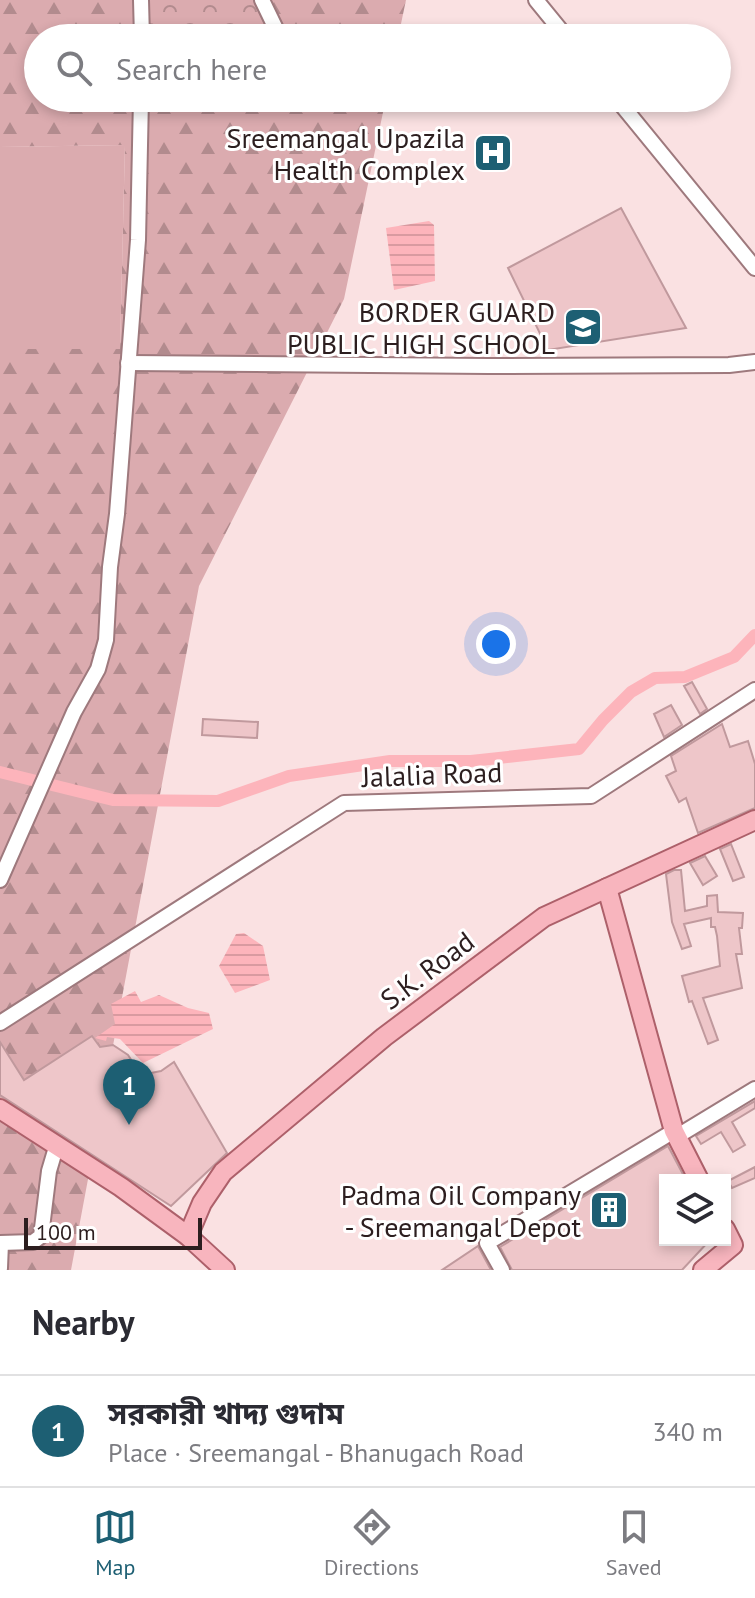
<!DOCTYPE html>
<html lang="en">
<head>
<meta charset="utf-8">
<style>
  :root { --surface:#fff; --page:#f2f2f3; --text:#2b2b33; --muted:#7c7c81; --line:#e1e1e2; --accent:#1d5f73 }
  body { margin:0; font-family:"PT Sans","Noto Sans Bengali",sans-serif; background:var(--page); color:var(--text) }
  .controls { position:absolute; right:24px; bottom:24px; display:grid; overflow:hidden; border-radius:0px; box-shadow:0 4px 12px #0003 }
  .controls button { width:72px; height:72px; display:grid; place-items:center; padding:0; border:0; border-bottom:2px solid var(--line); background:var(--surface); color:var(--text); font:40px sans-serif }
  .scale { position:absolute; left:24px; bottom:20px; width:178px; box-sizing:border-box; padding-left:8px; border:4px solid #2c1e1f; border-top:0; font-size:22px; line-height:28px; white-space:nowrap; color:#2c1e1f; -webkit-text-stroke:6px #fff; paint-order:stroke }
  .you { position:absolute; left:496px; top:644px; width:28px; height:28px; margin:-20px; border:6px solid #fff; border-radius:50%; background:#1a73e8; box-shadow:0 0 0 12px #1a73e833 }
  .badge { display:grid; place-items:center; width:52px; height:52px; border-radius:50%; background:var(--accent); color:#fff; font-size:26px; font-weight:700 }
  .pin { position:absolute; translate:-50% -66px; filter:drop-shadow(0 2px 4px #0008) }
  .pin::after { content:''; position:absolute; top:42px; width:28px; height:24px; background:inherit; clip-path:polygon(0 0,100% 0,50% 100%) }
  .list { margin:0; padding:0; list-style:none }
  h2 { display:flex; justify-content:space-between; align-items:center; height:104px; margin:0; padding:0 32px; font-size:34px }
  h2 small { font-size:26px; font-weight:400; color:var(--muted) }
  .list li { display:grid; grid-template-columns:52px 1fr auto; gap:24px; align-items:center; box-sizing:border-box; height:112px; padding:0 32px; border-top:2px solid var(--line) }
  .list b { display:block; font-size:30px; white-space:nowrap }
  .list p { margin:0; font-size:26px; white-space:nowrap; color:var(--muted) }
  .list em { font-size:26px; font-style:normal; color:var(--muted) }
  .icon { flex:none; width:44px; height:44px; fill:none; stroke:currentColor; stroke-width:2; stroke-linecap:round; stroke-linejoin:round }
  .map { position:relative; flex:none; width:755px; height:1270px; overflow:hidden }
  .search { position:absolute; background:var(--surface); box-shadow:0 4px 12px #0003; left:24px; right:24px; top:24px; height:88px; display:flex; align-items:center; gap:20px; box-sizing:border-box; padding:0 28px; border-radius:44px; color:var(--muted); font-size:30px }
  .sheet { height:216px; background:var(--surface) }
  nav { display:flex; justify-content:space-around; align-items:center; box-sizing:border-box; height:112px; border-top:2px solid var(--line); background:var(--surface); font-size:22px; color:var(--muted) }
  nav a { display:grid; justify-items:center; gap:4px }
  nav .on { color:var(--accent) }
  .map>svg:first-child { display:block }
  .forest { fill:url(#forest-firs) }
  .park { fill:url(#park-crowns) }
  .pitch { fill:#dbabaf }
  .water { fill:url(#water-rules) }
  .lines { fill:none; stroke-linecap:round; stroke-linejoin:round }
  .canal { stroke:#fdb4bb; stroke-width:12 }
  .building { fill:#eec6c9; stroke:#c0999d; stroke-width:2 }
  .minor-casing { stroke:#9e797d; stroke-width:18 }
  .major-casing { stroke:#ad606a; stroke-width:22 }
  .minor { stroke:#fff; stroke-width:14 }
  .major { stroke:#f8b5be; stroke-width:18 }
  .labels { text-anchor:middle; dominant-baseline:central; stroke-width:6; stroke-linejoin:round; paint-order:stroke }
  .poi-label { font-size:28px; fill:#2c1e1f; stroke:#fff; text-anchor:end }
  .street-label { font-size:28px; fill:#2c1e1f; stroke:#fff }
</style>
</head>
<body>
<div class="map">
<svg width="755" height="1270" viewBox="0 0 755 1270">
  <defs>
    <pattern id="forest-firs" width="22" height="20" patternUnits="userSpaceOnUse" patternTransform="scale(2)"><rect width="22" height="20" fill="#dbabaf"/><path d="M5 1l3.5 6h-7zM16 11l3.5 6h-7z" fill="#b28b8e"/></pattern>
    <pattern id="park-crowns" width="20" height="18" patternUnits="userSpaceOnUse" patternTransform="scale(2)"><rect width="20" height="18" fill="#dbabaf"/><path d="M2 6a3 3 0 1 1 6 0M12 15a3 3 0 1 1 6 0" fill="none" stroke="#b28b8e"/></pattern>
    <pattern id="water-rules" width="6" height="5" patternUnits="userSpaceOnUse" patternTransform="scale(2)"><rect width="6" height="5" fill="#fdb4bb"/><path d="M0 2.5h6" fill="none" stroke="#d99aa0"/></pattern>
  </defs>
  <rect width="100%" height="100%" fill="#fae1e2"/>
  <path class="forest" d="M0,0H406L398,38H38V98H386L344,299L199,586L71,1270H0V349H120L125,145L0,147Z"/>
  <path class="park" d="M161,0H258L273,38H148C148,22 144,8 161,0Z"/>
  <path class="pitch" d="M125,145L120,349H0V147Z"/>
  <g class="water">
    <path d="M429,221L434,225L435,281L394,290L386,228Z"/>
    <path d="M244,933L263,946L270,980L235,993L219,966L236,934Z"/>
    <path d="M135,991L141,1002L159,995L188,1008L209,1013L213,1029L143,1063L120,1039L107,1037L106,1041L95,1038L115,1024L111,1004Z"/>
  </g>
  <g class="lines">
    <path class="canal" d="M0,772L113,800L218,801L289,776L390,761H471L579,749L603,720L631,692L655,678L685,677L734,657L755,635"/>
  </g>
  <g class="building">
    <path d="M621,208L686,328L548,350L508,268Z"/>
    <path d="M692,682L707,709L700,714L684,686Z"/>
    <path d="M671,705L682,725L664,737L654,714Z"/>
    <path d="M203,719L258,722L257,738L202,735Z"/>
    <path d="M722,724L730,747L748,741L755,764V808L698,833L686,798L679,802L666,776L676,771L671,756Z"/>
    <path d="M731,844L744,877L733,881L720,849Z"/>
    <path d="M705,856L717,876L703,885L690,863Z"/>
    <path d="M674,870H681L685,911L707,906V896L717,895L718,912L743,913L742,928H739L742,954H736L742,988L703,998L718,1040L708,1044L692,1001L689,1002L682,976L720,966L717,936L715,927H711V918L684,924L691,946L682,949L672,922L666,874Z"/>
    <path d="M92,1036L100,1047L113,1045L128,1055L141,1075L161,1071L174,1062L227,1153L171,1206L0,1095V1042L24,1080Z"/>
    <path d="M755,1101V1108L732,1122L745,1145L733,1152L721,1132L701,1144L696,1136Z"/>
    <path d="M668,1146L686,1180H665V1240H710L682,1270H512L500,1247Z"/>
    <path d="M755,1167V1178L732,1188L728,1181Z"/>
    <path d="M478,1246L491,1270H442Z"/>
  </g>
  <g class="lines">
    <g class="minor-casing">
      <g id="minor">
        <path d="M141,0L142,38"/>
        <path d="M262,0L277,31V38"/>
        <path d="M536,0L567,38"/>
        <path d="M616,98L755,268"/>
        <path d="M128,363L488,366L729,365L755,362"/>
        <path d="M0,880L74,712L98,669L106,640L110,567L117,514L138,240L141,98"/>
        <path d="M0,1023L344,803L591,796L755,690"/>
        <path d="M676,1137L755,1089"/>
        <path d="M0,1243L33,1242L41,1236L49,1171L57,1144"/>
        <path d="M0,1268L1,1243"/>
        <path d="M502,1270L487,1243L674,1131"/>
      </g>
    </g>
    <g class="major-casing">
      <g id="major">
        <path d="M607,888L674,1131L699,1180"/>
        <path d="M0,1109L121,1187L188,1236L225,1270"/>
        <path d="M188,1236L202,1203L223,1172L384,1037L544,917L755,820"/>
        <path d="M703,1270L733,1245L725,1229"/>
      </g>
    </g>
    <use href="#minor" class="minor"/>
    <use href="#major" class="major"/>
  </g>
  <defs>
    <g id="hospital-square" transform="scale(2)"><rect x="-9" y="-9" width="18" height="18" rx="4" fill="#1d5f73" stroke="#fff"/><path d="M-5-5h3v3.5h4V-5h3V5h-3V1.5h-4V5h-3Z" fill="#fff"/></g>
    <g id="school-square" transform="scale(2)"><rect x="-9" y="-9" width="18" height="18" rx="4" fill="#1d5f73" stroke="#fff"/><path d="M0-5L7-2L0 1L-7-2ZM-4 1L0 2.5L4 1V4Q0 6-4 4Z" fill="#fff"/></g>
    <g id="building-square" transform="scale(2)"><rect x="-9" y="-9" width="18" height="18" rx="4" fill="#1d5f73" stroke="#fff"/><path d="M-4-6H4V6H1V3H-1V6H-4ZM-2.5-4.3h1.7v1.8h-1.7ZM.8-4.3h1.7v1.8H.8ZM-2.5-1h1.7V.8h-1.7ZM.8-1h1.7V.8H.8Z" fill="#fff"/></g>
  </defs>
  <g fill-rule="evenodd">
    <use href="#hospital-square" x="493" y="153"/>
    <use href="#school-square" x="583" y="327"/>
    <use href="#building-square" x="609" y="1210"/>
  </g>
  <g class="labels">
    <g class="poi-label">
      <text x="465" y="137">Sreemangal Upazila<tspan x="465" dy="32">Health Complex</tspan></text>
      <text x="555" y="311">BORDER GUARD<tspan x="555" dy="32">PUBLIC HIGH SCHOOL</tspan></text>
      <text x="581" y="1194">Padma Oil Company<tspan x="581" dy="32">- Sreemangal Depot</tspan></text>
    </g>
    <g class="street-label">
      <text transform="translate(432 774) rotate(-2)">Jalalia Road</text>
      <text transform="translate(427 970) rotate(-37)">S.K. Road</text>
    </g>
  </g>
</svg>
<div class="controls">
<button><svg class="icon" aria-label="layers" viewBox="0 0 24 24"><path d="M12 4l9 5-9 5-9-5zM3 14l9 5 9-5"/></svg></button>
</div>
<div class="scale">100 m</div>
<div class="you"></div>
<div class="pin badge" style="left:129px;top:1125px">1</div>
<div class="search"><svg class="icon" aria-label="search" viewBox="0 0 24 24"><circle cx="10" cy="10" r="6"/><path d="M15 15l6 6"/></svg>Search here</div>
</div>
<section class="sheet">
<h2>Nearby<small></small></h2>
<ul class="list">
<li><span class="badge">1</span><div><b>সরকারী খাদ্য গুদাম</b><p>Place · Sreemangal - Bhanugach Road</p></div><em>340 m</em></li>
</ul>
</section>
<nav>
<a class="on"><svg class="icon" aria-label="map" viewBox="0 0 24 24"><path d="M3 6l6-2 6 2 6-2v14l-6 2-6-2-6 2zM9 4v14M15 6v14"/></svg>Map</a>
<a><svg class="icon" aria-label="directions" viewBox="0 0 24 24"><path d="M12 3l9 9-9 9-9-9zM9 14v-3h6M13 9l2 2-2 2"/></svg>Directions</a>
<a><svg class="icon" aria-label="saved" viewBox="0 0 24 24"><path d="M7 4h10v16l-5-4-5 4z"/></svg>Saved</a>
</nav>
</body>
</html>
